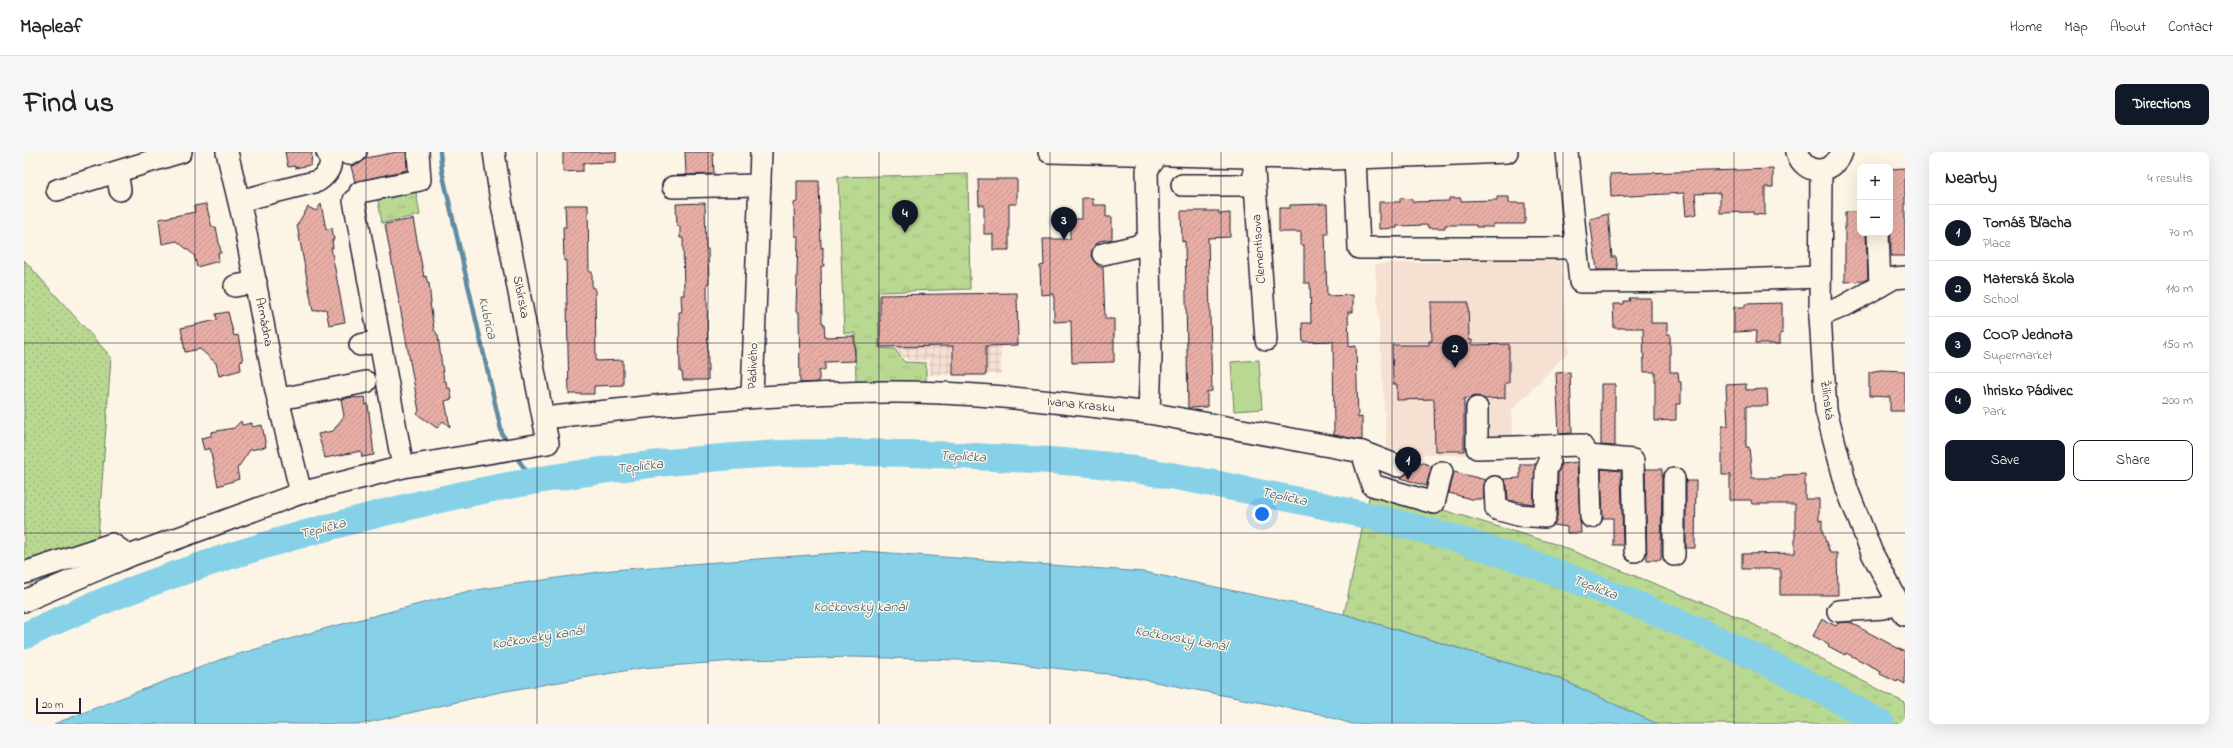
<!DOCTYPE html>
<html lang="en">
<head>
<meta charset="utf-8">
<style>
  :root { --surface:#fff; --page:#f6f6f6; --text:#222; --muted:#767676; --line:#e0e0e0; --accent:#111827 }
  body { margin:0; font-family:"Indie Flower",sans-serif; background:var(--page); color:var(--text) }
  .controls { position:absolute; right:12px; top:12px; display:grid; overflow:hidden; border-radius:8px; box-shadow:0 4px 16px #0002 }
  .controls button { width:36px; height:36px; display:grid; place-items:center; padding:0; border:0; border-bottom:1px solid var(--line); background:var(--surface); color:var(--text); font:20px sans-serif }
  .scale { position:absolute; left:12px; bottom:10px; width:45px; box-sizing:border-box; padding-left:4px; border:2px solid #22223b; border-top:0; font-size:11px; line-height:14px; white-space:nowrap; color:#22223b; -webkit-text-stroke:3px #fcf5e5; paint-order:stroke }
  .you { position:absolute; left:1238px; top:362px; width:14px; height:14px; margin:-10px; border:3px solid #fff; border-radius:50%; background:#1a73e8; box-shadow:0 0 0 6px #1a73e833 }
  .badge { display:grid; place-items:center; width:26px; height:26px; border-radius:50%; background:var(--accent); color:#fff; font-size:13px; font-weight:700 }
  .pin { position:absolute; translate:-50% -33px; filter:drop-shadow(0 1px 2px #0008) }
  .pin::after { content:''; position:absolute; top:21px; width:14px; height:12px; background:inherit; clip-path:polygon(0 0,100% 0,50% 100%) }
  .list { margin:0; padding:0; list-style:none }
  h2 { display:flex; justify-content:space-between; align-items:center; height:52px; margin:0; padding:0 16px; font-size:17px }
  h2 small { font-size:13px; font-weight:400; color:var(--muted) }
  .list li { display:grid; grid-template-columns:26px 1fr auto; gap:12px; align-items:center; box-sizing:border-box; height:56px; padding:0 16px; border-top:1px solid var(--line) }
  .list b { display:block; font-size:15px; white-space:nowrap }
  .list p { margin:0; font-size:13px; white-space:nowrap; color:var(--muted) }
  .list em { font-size:13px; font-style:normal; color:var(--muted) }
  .actions { display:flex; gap:8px; padding:12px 16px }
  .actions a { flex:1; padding:9px 0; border:1px solid var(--accent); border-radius:8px; text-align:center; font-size:14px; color:var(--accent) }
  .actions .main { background:var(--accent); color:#fff }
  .map { position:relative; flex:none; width:1881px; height:572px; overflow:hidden; border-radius:8px }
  header { display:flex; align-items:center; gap:24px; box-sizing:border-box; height:56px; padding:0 20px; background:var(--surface); border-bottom:1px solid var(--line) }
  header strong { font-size:19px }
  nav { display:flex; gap:22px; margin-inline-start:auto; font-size:14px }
  .intro { display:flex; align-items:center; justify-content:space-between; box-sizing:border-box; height:96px; padding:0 24px }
  h1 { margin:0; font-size:28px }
  .button { padding:10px 18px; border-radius:8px; background:var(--accent); color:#fff; font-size:14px; font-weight:700 }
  main { display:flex; gap:24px; padding:0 24px }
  aside { flex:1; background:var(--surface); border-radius:8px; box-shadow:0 4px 16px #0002 }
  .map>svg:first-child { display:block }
  .built { fill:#f6e0d2 }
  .industrial { fill:url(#industrial-grid) }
  .grass { fill:url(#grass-tufts); stroke:#6e7d66 }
  .garden { fill:url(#garden-dots); stroke:#6e7d66 }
  .pitch { fill:#b9d891; stroke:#6e7d66 }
  .water { fill:#87d1e8; stroke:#5f8ba3 }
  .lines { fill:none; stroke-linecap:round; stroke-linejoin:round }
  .stream { stroke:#5f8ba3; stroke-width:4.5 }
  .river { stroke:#87d1e8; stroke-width:27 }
  .building { fill:url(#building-hatch); stroke:#22223b }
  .minor-casing { stroke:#22223b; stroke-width:24 }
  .minor { stroke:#fcf5e5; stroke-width:21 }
  .grid { fill:none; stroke:#22223b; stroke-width:1; stroke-opacity:0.55 }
  .labels { text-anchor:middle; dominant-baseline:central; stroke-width:3; stroke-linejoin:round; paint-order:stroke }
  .street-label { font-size:13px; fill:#22223b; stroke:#fcf5e5 }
  .water-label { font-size:14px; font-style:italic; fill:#40576f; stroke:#fcf5e5 }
</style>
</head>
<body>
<header>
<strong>Mapleaf</strong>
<nav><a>Home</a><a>Map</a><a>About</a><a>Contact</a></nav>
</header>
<div class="intro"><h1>Find us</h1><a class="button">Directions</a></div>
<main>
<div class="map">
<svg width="1881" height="572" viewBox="0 0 1881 572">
  <defs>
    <pattern id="industrial-grid" width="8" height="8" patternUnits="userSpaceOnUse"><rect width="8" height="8" fill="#f6e0d2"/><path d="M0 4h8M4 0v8" fill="none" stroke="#d3c0b5"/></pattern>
    <pattern id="grass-tufts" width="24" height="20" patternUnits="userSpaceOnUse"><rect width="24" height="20" fill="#b9d891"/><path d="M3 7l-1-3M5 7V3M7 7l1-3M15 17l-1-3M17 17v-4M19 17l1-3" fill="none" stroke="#9fb97e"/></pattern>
    <pattern id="garden-dots" width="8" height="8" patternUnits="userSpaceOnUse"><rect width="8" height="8" fill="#b9d891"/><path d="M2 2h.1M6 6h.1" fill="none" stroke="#9fb97e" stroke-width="1.8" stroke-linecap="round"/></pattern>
    <pattern id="building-hatch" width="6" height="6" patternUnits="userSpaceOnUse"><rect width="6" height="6" fill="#e8aea5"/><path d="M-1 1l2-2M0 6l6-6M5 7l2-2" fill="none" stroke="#c7958f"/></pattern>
  </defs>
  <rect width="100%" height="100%" fill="#fcf5e5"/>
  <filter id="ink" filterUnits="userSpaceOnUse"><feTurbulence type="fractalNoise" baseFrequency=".025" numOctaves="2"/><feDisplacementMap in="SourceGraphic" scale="8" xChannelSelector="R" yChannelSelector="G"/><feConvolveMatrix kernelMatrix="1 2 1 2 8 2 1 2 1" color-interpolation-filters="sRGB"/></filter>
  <g filter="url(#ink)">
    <path class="built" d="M1536,105L1545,199L1488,258L1489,303H1406L1363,297L1351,112Z"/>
    <path class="industrial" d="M993,141L994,193L977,194V222L905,223V208L886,209L876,203L873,195H856V143Z"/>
    <g class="grass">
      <path d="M944,22L946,137L854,140L855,196L871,197L880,210L902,211V233L832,232L831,181H820L814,25Z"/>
      <path d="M391,35L396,63L358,71L353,43Z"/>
      <path d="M1347,336L1531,392L1719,467L1881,551V572H1633L1534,526L1320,462Z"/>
    </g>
    <path class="garden" d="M0,108L87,205L74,386L0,412Z"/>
    <path class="pitch" d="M1235,208L1238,257L1210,259L1207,210Z"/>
    <path class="water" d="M839,399L1120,420L1320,462L1534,526L1633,572H1328L1296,562L1100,524L968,509L829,505L724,508L618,516L476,540L338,572H30L198,507L303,476L445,439L588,418Z"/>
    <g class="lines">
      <g class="stream">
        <path d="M416,0L418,19L478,282L484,292"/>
        <path d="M490,302L509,328"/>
      </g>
      <path class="river" d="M0,484C102,435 211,400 320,371C442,338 566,316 692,306C775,298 861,300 944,304C989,307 1035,308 1080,313C1134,320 1188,331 1242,342C1303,354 1362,367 1422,384C1475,399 1526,418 1577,438C1674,476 1768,520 1857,572"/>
    </g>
    <g class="building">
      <path d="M261,0H288L287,13L271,16V14L264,15Z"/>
      <path d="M373,0H382L383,18L331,30L327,14L335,12L342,6Z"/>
      <path d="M539,0H592V10L559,11V19L539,20Z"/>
      <path d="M661,0H689L690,22L662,23Z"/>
      <path d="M1881,16V104H1867L1866,17Z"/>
      <path d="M1749,17V35H1741V63L1729,62V60L1696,61V41L1671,42L1673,62L1662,64L1660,41L1587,45L1586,22Z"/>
      <path d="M954,27H993V52H985V98H969V82H960V53H955Z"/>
      <path d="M773,29H795L797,96L799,95V105L800,114H797L798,171H800L801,185L830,184L831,209L801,210V218H795V230L776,231L775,160H772L774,84H771L770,51L773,50Z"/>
      <path d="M1473,45H1485V51H1501V72H1469V75H1452V73H1421V76H1404V73L1373,74V76L1355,77V50H1376V46L1388,47V50L1425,49V46H1437V49L1473,48Z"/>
      <path d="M1058,46H1069V53H1082V65H1088V87L1075,89L1068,98L1067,104L1071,110L1075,115H1079L1081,167H1090V210L1048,211L1047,169L1030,170V142L1017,143L1016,114L1020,113L1019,87H1046V67H1058Z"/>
      <path d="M681,51L682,97H684L685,131H683L684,228H659L658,220H656L655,160H658L657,143H660L659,86H656V74H653L652,52Z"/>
      <path d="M182,52L188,75H192L197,101H194L195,109L173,115L170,103L153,89L138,92L135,67L171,60L170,54Z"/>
      <path d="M297,52L302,77L308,76L310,88H308L309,96H307L321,170L305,173L302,157L289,159L273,73L284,55L292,59Z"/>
      <path d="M1303,52L1304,82H1301L1303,144L1329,143V160H1324L1325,195L1332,194L1334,266L1338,265V288L1310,283L1309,189L1279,190L1278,171H1287L1286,131H1280V93H1277V80H1255V56H1266V53Z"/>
      <path d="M541,53H564L565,120H568V136H571L572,209L599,208V233L570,234V242H545L542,108L540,109L539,75H542Z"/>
      <path d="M1157,59H1195V62L1206,61V85L1184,86L1188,239L1183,240V255L1164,256L1161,89L1158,90Z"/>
      <path d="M1821,60H1836V81H1842L1844,127L1839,129L1821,130Z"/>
      <path d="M1584,62L1588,105H1592L1594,118H1573L1566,67Z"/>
      <path d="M389,67L400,125L402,124L404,132L405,131L407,151H406L410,177L414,184L420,229H422L423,236H426L428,247L421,249L426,275L419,269L413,276L393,262L395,259L361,72Z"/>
      <path d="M993,141L994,193L962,194V223H929V194L856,195V143Z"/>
      <path d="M1605,146H1627V171H1643V182H1646V220H1654L1655,230H1657V252H1652V268L1631,269V220H1620L1619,176H1590L1589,152H1600V149H1606Z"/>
      <path d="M1407,150H1444L1445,188H1448V193L1485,192V231H1481V246L1460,247L1453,244L1440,247V299H1411L1410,247L1373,248V232H1369L1368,193H1405V189H1408Z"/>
      <path d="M1758,151V182H1756V192H1731L1732,179L1710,180V155H1721V152Z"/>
      <path d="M204,160L210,184L214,183L219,209L216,210L217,218L195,224L192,211L176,197L161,200L157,176L193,168L192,162Z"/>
      <path d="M1856,218L1881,219V259H1866V245L1845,244V220Z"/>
      <path d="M1546,220L1548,281L1535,282L1532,221Z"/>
      <path d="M1577,232H1591V294L1577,293Z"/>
      <path d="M1722,232V238L1743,237L1744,254H1722V295H1725L1728,326H1754L1759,325V323L1781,322V347H1795V369L1798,368V379L1806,401H1813L1814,443H1756V417H1718V402L1771,401V352H1728L1727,348H1706V323H1698V274H1704L1702,233Z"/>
      <path d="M331,245V246L341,245L342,253L344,252L350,303L338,305L337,299L301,306L294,282L309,279L320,264L317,247Z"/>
      <path d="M217,269L218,273L228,271V275L238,273L242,295L226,298L213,317L215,327L194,334L186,296L180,298L177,286L187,284V280L210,276Z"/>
      <path d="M1384,306L1408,314L1402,334L1377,326L1385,318Z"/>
      <path d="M1553,310L1557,381H1543V375L1530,373L1533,365L1534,321L1537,312Z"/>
      <path d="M1496,312H1512L1509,352L1484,348L1483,334L1479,327L1496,326Z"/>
      <path d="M1577,317L1597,319L1599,393H1589V366H1579Z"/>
      <path d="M1621,317H1638L1637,408H1623Z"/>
      <path d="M1430,320L1462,328L1459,335L1460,347H1447L1425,341Z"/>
      <path d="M1662,329H1672L1671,396H1662Z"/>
      <path d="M1798,467L1812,474L1814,471L1825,470L1881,500V532L1874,528L1873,530L1856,522L1857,519L1822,501L1821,503L1804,494L1805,492L1789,484Z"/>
    </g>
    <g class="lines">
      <g class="minor-casing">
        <g id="minor">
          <path d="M203,0L220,71L252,239L277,341"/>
          <path d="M1025,0L1308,7L1483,0"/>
          <path d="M1543,0L1556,130L1683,129L1796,125"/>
          <path d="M1773,0C1780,25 1810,23 1818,0"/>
          <path d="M324,2L332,0"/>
          <path d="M1229,5L1242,188"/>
          <path d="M1331,6L1335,96H1553"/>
          <path d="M1797,19L1796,164L1802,258L1823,337L1848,401L1881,463"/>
          <path d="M93,20L96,38"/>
          <path d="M1158,33H1230"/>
          <path d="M649,35L736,33"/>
          <path d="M33,38L157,0"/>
          <path d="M336,40L396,28L394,0"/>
          <path d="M330,48L379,315"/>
          <path d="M215,49L294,29C304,22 311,12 303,0"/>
          <path d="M1854,81L1856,134"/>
          <path d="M1079,102L1113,94L1125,86"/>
          <path d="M211,134L232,130"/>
          <path d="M1796,164L1820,154L1870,126L1881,125"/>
          <path d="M336,193L356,189"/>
          <path d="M728,244L737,0"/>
          <path d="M256,247L342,230"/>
          <path d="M1453,256V296L1557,293L1565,304L1567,365"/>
          <path d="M1125,261L1338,300L1374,314"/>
          <path d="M520,266C634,253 748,241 863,240C951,239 1038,251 1125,261L1127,204L1123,18L1136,0"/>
          <path d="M1338,300L1348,333L1410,351L1418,320"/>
          <path d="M1565,304L1609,308L1611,399"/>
          <path d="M1650,327V403"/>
          <path d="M1471,335L1472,357L1494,363L1521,365L1522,318L1525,312V294"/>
          <path d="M0,421L88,392L105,404"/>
          <path d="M0,449L105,404L277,341L379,315L524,291L476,42L470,0"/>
          <path d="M1814,459L1860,456L1873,449"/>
        </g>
      </g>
      <use href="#minor" class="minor"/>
    </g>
  </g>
  <path class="grid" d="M171,0V572M342,0V572M513,0V572M684,0V572M855,0V572M1026,0V572M1197,0V572M1368,0V572M1539,0V572M1710,0V572M0,191H1881M0,381H1881"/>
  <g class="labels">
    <g class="street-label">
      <text transform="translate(1235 97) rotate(-94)">Clementisova</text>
      <text transform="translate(497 145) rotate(79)">Sibírska</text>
      <text transform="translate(240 170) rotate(79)">Armádna</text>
      <text transform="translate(729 214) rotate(-88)">Pádivého</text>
      <text transform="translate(1803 248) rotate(83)">Žilinská</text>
      <text transform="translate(1057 253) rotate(6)">Ivana Krasku</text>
    </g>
    <g class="water-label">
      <text transform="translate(463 166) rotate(77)">Kubrica</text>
      <text transform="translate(939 305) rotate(3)">Teplička</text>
      <text transform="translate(616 315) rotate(-7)">Teplička</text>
      <text transform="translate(1260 345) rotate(12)">Teplička</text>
      <text transform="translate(299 377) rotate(-15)">Teplička</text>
      <text transform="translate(1571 436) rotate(21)">Teplička</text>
      <text x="836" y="455">Kočkovský kanál</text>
      <text transform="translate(514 486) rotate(-9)">Kočkovský kanál</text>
      <text transform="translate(1157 487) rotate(10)">Kočkovský kanál</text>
    </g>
  </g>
</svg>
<div class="controls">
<button>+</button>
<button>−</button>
</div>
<div class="scale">20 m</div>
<div class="you"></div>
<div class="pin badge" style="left:1384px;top:328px">1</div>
<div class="pin badge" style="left:1431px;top:216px">2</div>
<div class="pin badge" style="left:1040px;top:88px">3</div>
<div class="pin badge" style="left:881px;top:81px">4</div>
</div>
<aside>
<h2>Nearby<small>4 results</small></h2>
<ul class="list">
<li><span class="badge">1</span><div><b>Tomáš Bľacha</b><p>Place</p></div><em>70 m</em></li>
<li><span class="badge">2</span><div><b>Materská škola</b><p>School</p></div><em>110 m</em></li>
<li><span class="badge">3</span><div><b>COOP Jednota</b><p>Supermarket</p></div><em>150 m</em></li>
<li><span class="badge">4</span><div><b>Ihrisko Pádivec</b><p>Park</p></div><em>200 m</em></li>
</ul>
<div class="actions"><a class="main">Save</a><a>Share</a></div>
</aside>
</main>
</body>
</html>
